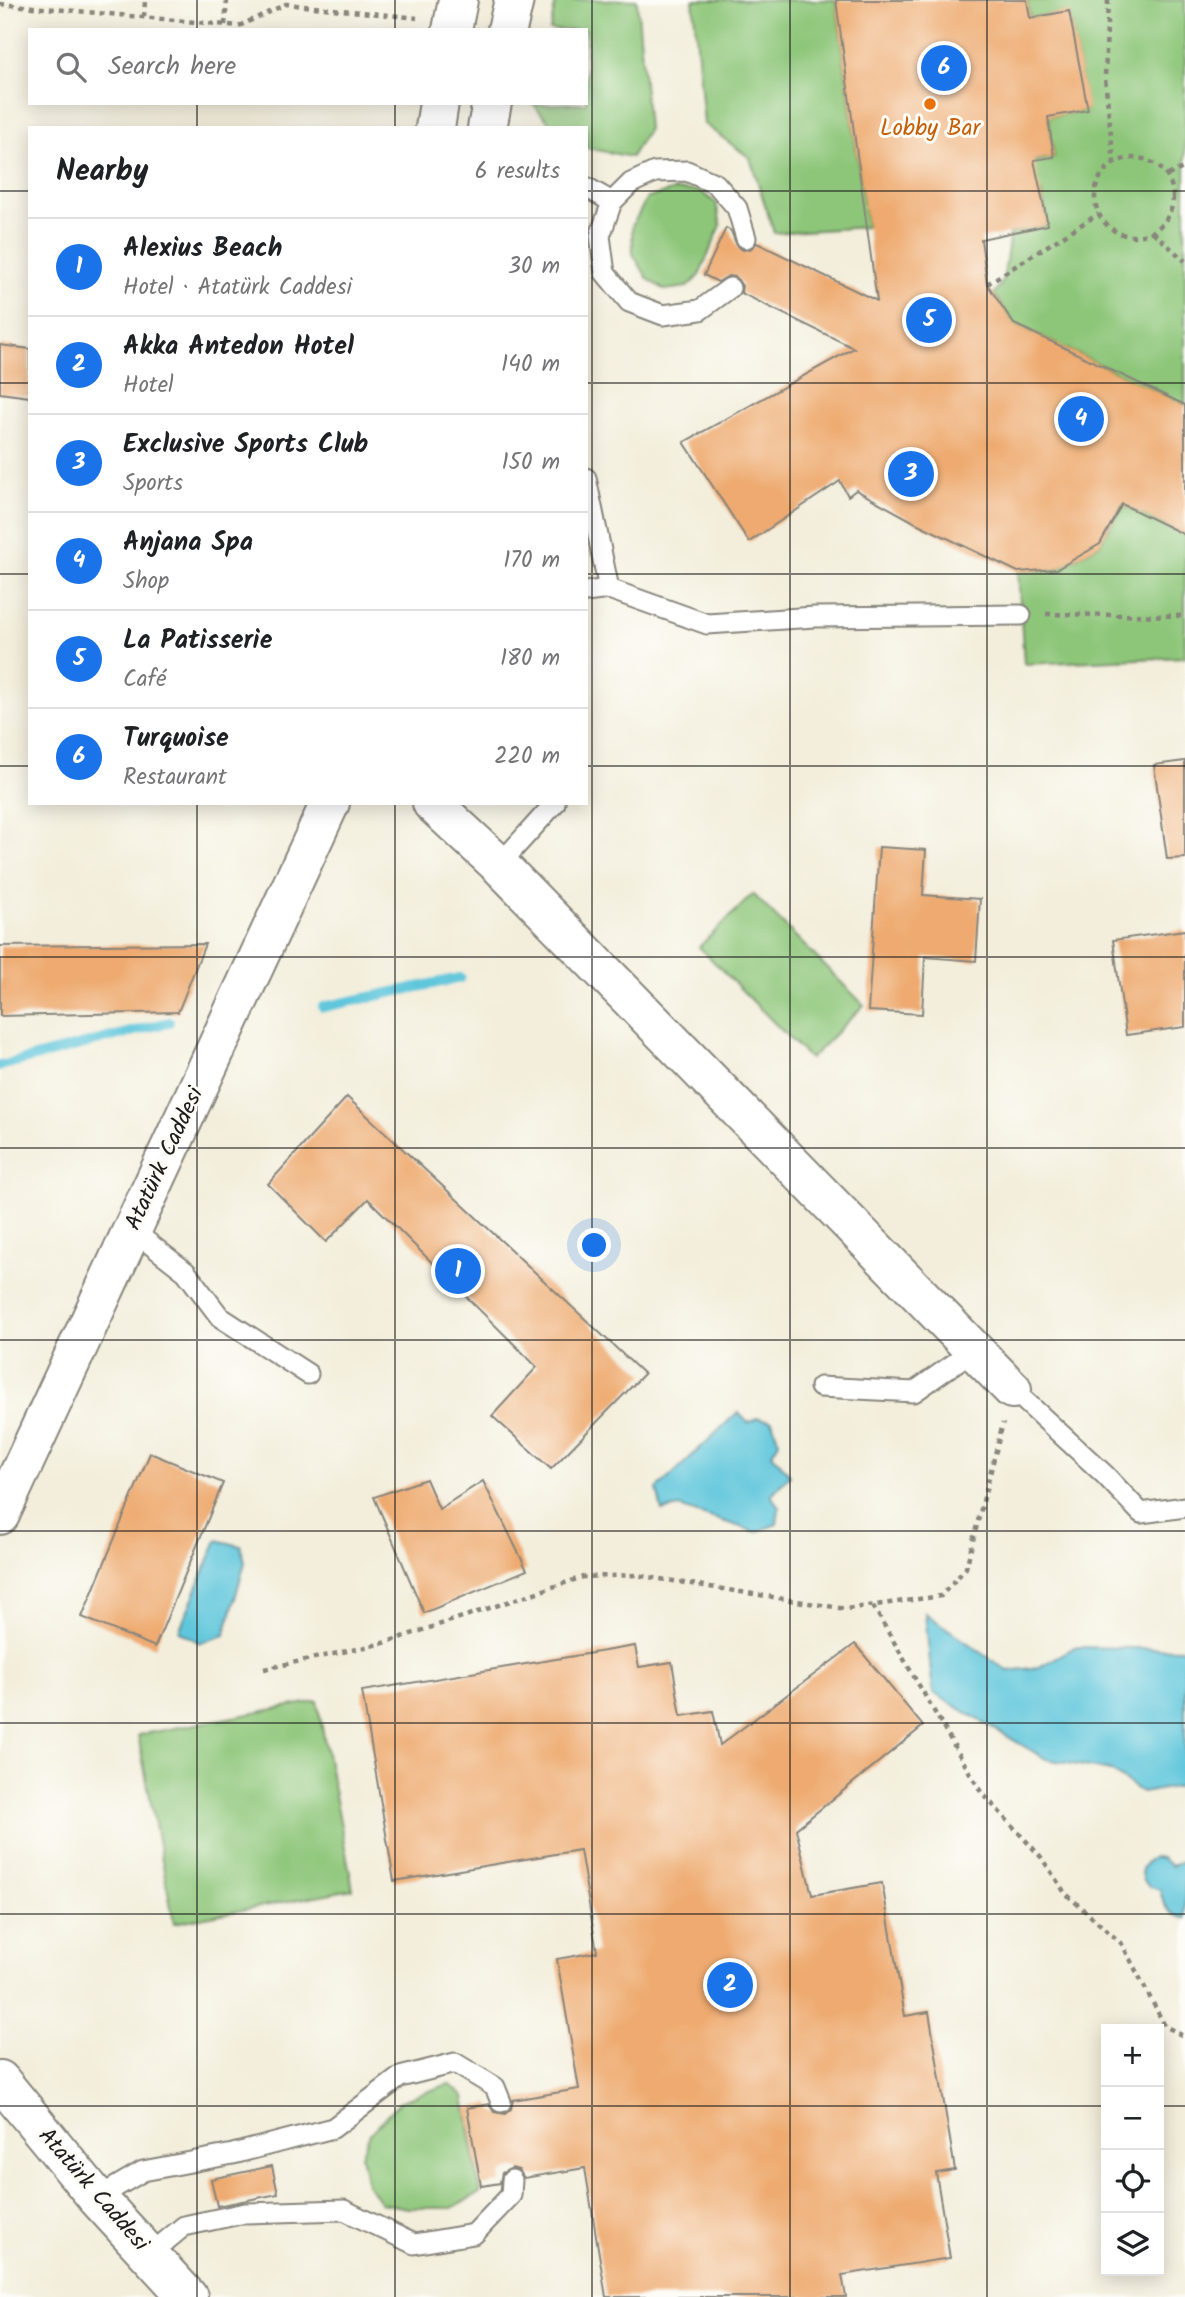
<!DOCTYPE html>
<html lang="en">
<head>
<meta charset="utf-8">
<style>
  :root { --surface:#fff; --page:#f2f2f2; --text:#202124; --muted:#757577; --line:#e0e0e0; --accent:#1a73e8 }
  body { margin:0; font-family:Kalam,sans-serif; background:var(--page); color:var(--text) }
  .controls { position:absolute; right:21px; bottom:21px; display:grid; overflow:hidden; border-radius:0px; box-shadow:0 4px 18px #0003 }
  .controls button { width:63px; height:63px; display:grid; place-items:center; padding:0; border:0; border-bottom:2px solid var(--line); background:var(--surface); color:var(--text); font:35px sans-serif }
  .you { position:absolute; left:595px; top:1246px; width:24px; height:24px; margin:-18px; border:5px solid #fff; border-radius:50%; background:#1a73e8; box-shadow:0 0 0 10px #1a73e833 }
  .badge { display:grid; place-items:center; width:46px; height:46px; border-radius:50%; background:var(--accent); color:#fff; font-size:23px; font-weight:700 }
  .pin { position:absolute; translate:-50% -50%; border:4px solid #fff; box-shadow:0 2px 7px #0006 }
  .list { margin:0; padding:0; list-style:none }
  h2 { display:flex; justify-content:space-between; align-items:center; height:91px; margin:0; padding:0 28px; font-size:30px }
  h2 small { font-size:23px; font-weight:400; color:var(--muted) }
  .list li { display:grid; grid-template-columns:46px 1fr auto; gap:21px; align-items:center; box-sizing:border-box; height:98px; padding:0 28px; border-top:2px solid var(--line) }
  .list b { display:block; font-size:26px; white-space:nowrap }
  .list p { margin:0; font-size:23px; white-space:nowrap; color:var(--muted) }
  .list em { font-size:23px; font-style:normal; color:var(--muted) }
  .icon { flex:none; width:38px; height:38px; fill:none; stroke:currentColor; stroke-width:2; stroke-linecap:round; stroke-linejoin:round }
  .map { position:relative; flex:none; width:1185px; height:2297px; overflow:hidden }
  .search { position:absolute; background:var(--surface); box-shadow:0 4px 18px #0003; left:28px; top:28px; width:560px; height:77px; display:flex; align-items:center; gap:18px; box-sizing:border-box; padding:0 24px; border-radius:0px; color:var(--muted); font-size:26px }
  .panel { position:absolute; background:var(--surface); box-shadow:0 4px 18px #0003; left:28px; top:126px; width:560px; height:679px; border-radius:0px }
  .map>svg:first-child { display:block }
  .green { fill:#8dc679; stroke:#54714a; stroke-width:2 }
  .water { fill:#5fc6db; stroke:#3e717c; stroke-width:2 }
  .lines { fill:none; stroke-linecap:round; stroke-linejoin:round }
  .stream { stroke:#5fc6db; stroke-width:10 }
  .building { fill:#eeaa6f }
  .lane-casing { stroke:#88857c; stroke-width:23 }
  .street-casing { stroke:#88857c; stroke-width:42 }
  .secondary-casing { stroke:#88857c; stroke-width:42 }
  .path { stroke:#88857c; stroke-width:4.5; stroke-dasharray:5 5; stroke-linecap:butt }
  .lane { stroke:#fff; stroke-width:19 }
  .street { stroke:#fff; stroke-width:38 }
  .secondary { stroke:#fff; stroke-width:38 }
  .grid { fill:none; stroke:#1c1c1c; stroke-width:2; stroke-opacity:0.55 }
  .food-dot { fill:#e8710a; stroke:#fdfcf7; stroke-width:2.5 }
  .labels { text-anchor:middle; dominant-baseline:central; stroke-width:6; stroke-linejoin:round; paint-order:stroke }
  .food-label { font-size:23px; fill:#c56008; stroke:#fdfcf7 }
  .street-label { font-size:23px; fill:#1c1c1c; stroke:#fdfcf7 }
</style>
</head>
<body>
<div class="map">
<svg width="1185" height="2297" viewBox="0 0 1185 2297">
  <rect width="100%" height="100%" fill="#fdfcf7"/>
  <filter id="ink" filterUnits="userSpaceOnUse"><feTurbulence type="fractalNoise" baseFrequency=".0143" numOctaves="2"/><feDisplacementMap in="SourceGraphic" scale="14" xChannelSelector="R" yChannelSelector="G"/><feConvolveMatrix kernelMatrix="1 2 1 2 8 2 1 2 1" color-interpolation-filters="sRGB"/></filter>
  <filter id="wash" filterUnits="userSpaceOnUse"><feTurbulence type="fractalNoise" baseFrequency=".00686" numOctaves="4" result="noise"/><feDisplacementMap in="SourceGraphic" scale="28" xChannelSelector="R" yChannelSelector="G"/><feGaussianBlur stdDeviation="1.57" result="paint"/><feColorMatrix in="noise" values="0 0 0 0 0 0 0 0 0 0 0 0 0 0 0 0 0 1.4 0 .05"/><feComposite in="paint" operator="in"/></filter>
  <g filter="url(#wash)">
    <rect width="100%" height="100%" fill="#f3eedb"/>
    <g class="green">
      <path d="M556,0H637L648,129L631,157L586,148V128H554L534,105L586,103V30H550Z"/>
      <path d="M693,0H836L867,227L774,233L750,158L704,124Z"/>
      <path d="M1027,0H1185V405L1014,324L994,294L1003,281L1010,233L1048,225L1041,191L1010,166L1054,157L1048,117L1087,110L1069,12L1030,18Z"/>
      <path d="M674,190L700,191L716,203L721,225L699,276L687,287L665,290L648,279L633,254L632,226L647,198Z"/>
      <path d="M1122,504L1185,535V657L1024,664L1018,572L1057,569L1100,544Z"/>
      <path d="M753,894L864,1005L810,1059L699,947Z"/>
      <path d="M317,1701L353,1889L174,1923L138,1735Z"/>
      <path d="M449,2084L464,2096L480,2193L452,2208H408L381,2203L367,2184L361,2155L370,2133L401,2101Z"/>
    </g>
    <g class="water">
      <path d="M738,1412L748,1423L758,1418L772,1421L779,1442L772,1454L790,1475L771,1495L779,1508L777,1524L756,1532L679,1507L662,1511L657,1489Z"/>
      <path d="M217,1540L241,1546L245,1562L225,1635L200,1643L179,1631Z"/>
      <path d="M925,1613L1008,1671L1039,1667L1075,1647L1185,1649V1785L1142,1793L1111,1771L1046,1759L933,1693Z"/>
      <path d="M1154,1857L1162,1858L1171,1866L1185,1860V1918C1170,1916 1163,1904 1160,1890C1139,1885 1134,1869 1154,1857Z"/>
    </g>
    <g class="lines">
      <g class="stream">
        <path d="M323,1007L460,978"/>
        <path d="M0,1066L169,1022"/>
      </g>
    </g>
    <g id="blocks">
      <g class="building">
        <path d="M836,0H1027L1030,18L1069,11L1088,110L1048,117L1054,157L1034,160L1048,225L981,239L987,284L1014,324L1185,405V535L1122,504L1100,544L1057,569L1018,572L916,523L856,490L848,496L840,481L749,542L684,442L854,348L741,293L742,286L736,277L728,276L718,282L704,275L726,228L731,231L737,246L743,250L750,249L757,243L877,301Z"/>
        <path d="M0,345L30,349V397L0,393Z"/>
        <path d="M1185,761V858L1167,859L1154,765Z"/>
        <path d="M879,847L926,850L923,895L980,899L976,961L925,957L922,1014L868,1011Z"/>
        <path d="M1185,930V1027L1126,1035L1113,940Z"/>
        <path d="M205,944L178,1012L0,1016V946Z"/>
        <path d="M347,1097L644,1374L551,1469L492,1416L537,1367L368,1199L326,1242L268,1184Z"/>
        <path d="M150,1453L223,1483L155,1647L82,1617Z"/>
        <path d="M426,1479L439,1509L483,1481L527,1570L424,1613L374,1497Z"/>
        <path d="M855,1644L923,1726L796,1829L812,1895L882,1883L905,2016L929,2012L955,2170L936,2173L950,2258L842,2275L846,2297H606L585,2168L524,2178L519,2170L512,2168L502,2173L500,2183L481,2186L467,2108L489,2104L494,2112L505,2114L511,2109L513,2100L579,2089L557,1959L597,1952L580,1850L394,1881L362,1691L635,1646L639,1667L672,1662L681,1716L713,1711L720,1745Z"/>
        <path d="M272,2166L278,2194L217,2206L211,2179Z"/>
      </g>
    </g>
  </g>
  <g filter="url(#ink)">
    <use href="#blocks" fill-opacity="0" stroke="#88857c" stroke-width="2"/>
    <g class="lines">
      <g class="lane-casing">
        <g id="lane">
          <path d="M586,187L612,202"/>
          <path d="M730,288L700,310L663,315L629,302L605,273L600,236L612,202L631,183L655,172L687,171L716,184L737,208L746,238"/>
          <path d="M586,478L609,589"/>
          <path d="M586,592L609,589L707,624L815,617L1021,615"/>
          <path d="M499,865L555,803"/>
          <path d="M132,1230L186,1272L220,1317L308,1374"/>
          <path d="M820,1387L914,1392L972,1351"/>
          <path d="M1012,1389L1105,1475L1141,1513L1185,1507"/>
          <path d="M97,2198L143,2171L233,2154L333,2128L400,2077L455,2063L495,2087L501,2102"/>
          <path d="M149,2255L184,2226L245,2213L344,2210L414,2244L474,2234L511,2195L512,2180"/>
        </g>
      </g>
      <g class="street-casing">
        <path id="street" d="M432,803L499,865L1012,1389"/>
      </g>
      <g class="secondary-casing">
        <g id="secondary">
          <path d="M452,30L458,0"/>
          <path d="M507,30L514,0"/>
          <path d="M435,128L439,103"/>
          <path d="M487,128L492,103"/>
          <path d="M0,1515L330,803"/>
          <path d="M0,2080L97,2198L188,2297"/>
        </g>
      </g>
      <g class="path">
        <path d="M1108,0L1105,78L1114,163"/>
        <path d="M0,4L239,26L286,4L417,18"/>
        <path d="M144,17L145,0"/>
        <path d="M225,25L227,0"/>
        <circle cx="1134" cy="197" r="39"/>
        <path d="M1168,175L1185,167"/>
        <path d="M1153,232L1185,261"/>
        <path d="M987,284L1098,214"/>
        <path d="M1046,614L1185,616"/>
        <path d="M873,1606L981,1792L1041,1857L1065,1893L1122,1944L1165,2026L1185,2037"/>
        <path d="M264,1669L384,1643L583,1577L636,1575L846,1609L941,1596L966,1568L1003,1423"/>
      </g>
      <use href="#lane" class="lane"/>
      <use href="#street" class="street"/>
      <use href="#secondary" class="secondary"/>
    </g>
  </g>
  <path class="grid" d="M197,0V30M395,0V30M592,0V2297M790,0V2297M987,0V2297M197,103V128M395,103V128M0,191H30M586,191H1185M0,383H30M586,383H1185M0,574H30M586,574H1185M0,766H30M586,766H1185M197,803V2297M395,803V2297M0,957H1185M0,1148H1185M0,1340H1185M0,1531H1185M0,1723H1185M0,1914H1185M0,2106H1106M1159,2106H1185"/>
  <circle class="food-dot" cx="930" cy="104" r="7"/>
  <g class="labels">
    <g class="food-label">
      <text x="930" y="129">Lobby Bar</text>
    </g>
    <g class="street-label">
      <text transform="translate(165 1159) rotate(-65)">Atatürk Caddesi</text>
      <text transform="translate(93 2190) rotate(49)">Atatürk Caddesi</text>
    </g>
  </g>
</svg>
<div class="controls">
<button>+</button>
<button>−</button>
<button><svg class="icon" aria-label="locate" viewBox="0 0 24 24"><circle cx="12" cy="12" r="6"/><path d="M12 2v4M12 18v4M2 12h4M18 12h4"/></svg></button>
<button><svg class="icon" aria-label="layers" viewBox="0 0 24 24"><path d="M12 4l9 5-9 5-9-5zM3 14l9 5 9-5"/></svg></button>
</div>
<div class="you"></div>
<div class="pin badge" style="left:458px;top:1271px">1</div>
<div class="pin badge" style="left:730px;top:1985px">2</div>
<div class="pin badge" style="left:911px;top:474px">3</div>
<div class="pin badge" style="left:1081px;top:419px">4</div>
<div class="pin badge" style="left:929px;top:320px">5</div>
<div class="pin badge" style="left:944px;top:68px">6</div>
<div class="search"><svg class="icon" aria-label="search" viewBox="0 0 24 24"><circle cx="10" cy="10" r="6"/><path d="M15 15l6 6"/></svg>Search here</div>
<section class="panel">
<h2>Nearby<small>6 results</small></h2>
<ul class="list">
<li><span class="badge">1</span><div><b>Alexius Beach</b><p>Hotel · Atatürk Caddesi</p></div><em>30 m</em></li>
<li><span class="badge">2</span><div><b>Akka Antedon Hotel</b><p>Hotel</p></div><em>140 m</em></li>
<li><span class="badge">3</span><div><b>Exclusive Sports Club</b><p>Sports</p></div><em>150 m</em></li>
<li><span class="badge">4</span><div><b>Anjana Spa</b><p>Shop</p></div><em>170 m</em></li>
<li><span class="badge">5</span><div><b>La Patisserie</b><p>Café</p></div><em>180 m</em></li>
<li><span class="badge">6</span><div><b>Turquoise</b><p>Restaurant</p></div><em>220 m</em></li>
</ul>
</section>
</div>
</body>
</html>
